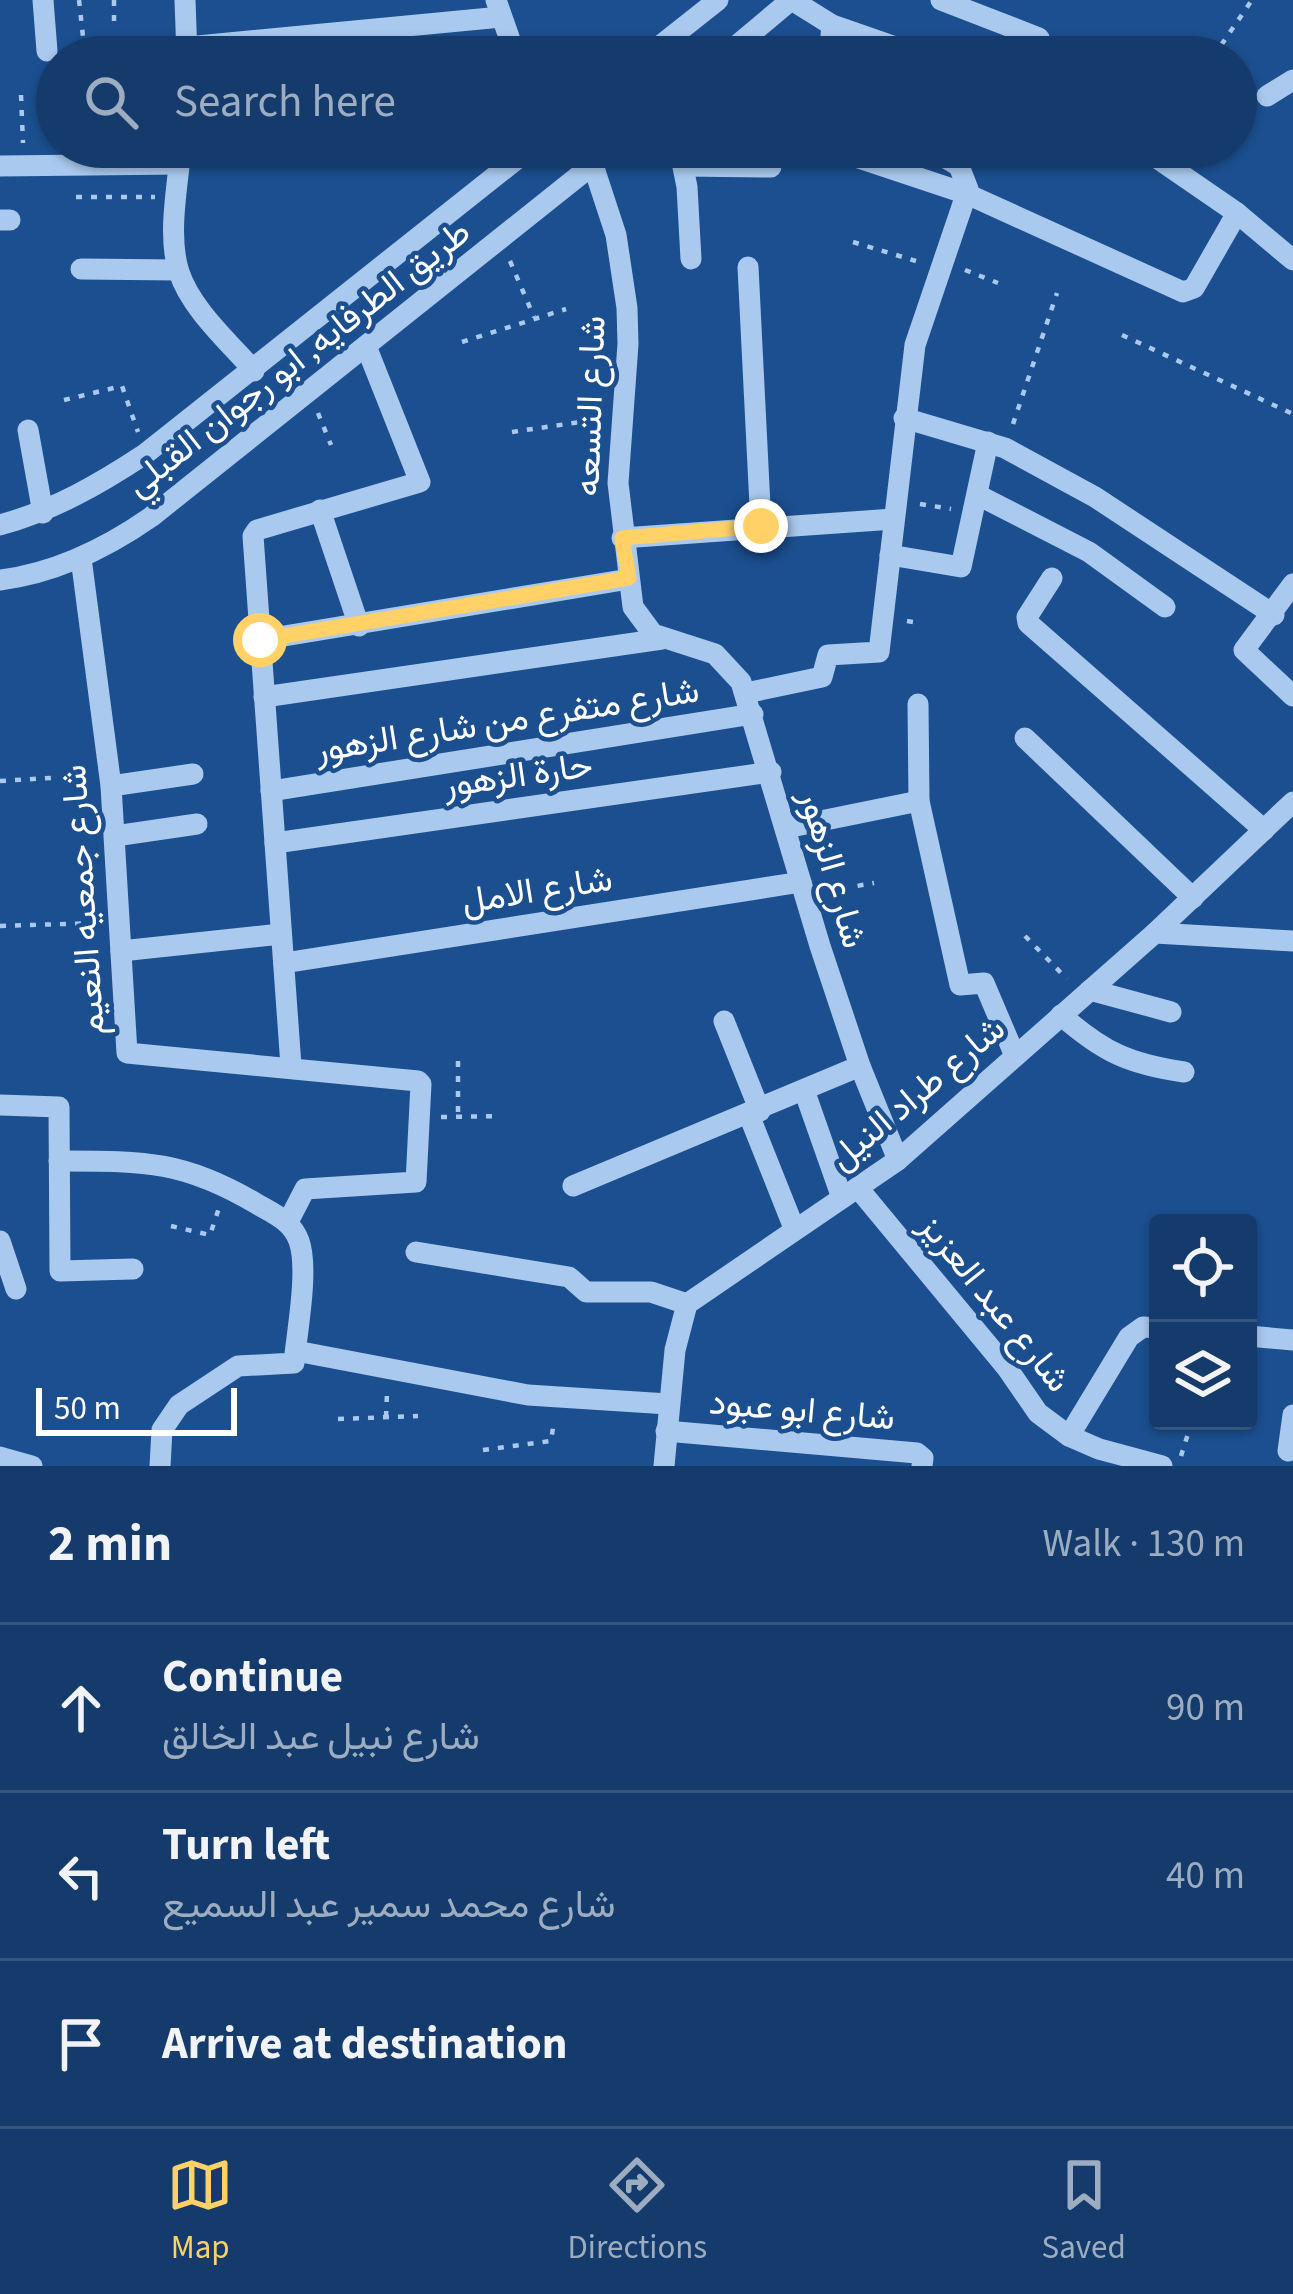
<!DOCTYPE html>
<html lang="en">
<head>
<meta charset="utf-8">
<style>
  :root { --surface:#143b6b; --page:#1d4271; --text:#f1f3f6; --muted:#9dadc1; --line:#33557e; --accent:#ffd166 }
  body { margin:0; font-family:"Source Sans 3",Vazirmatn,sans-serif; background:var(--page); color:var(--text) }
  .controls { position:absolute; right:36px; bottom:36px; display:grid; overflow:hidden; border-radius:12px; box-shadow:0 3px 9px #0004 }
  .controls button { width:108px; height:108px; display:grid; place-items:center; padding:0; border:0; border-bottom:3px solid var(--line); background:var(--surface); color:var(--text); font:60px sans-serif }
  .scale { position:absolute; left:36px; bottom:30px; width:201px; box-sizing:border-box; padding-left:12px; border:6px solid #fff; border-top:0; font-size:33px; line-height:42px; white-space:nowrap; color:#fff; -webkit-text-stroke:9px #1b4f8f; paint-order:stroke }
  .stop { position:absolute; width:36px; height:36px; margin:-27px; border:9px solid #ffd166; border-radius:50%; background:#fff }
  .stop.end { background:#ffd166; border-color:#fff; box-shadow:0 3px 12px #0008 }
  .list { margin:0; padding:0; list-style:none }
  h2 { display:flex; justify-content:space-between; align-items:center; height:156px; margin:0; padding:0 48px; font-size:51px }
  h2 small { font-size:39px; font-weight:400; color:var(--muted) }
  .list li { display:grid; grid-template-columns:78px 1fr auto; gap:36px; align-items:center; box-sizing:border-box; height:168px; padding:0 48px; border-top:3px solid var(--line) }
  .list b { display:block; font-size:45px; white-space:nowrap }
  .list p { margin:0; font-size:39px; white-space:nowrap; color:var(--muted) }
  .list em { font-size:39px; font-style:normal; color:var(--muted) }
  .icon { flex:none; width:66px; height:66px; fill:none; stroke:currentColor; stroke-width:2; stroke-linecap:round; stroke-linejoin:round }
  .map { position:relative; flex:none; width:1293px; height:1466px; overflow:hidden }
  .search { position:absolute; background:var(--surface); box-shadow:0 3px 9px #0004; left:36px; right:36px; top:36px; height:132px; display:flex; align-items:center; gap:30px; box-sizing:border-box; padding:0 42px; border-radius:66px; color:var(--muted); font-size:45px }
  .sheet { height:660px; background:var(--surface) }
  nav { display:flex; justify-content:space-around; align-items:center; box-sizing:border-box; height:168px; border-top:3px solid var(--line); background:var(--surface); font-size:33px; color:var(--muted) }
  nav a { display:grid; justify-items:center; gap:6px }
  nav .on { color:var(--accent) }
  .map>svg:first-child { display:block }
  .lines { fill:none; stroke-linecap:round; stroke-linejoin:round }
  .path { stroke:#a9c9ee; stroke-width:4.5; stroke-dasharray:6 9; stroke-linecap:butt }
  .minor { stroke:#a9c9ee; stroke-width:21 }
  .route { stroke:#ffd166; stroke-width:15 }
  .labels { text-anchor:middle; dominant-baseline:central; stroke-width:9; stroke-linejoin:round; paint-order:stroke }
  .street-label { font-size:36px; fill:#fff; stroke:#1b4f8f }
</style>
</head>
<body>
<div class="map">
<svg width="1293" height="1466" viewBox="0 0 1293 1466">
  <rect width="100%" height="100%" fill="#1b4f8f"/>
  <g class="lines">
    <g class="path">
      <path d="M79,0L85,55"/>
      <path d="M114,0V27"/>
      <path d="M1213,57L1252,0"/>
      <path d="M1236,73L1251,84"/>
      <path d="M21,95L23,143"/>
      <path d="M1236,112L1248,106"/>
      <path d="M76,197H155"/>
      <path d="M853,242L916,261"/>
      <path d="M510,261L534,317"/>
      <path d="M965,270L998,283"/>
      <path d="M1122,335L1293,414"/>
      <path d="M462,342L566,309"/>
      <path d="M64,400L122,386L138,432"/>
      <path d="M318,413L331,445"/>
      <path d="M1013,424L1057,293"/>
      <path d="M512,432L601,419"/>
      <path d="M920,504L951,509"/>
      <path d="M907,621L920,623"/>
      <path d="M0,781L84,776"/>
      <path d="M828,891L874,883"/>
      <path d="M0,926L96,923"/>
      <path d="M1025,936L1067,979"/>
      <path d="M843,941L865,936"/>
      <path d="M458,1061V1117"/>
      <path d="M441,1117L501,1116"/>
      <path d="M171,1226L210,1235L219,1208"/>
      <path d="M386,1417L387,1393"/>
      <path d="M338,1419L418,1416"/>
      <path d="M483,1450L551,1441L554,1421"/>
      <path d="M1181,1456L1192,1421"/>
    </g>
    <g class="minor">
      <path d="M43,0L47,51"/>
      <path d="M185,0L187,56"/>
      <path d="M496,0L516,57"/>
      <path d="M792,0L832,25L924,57"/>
      <path d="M941,0L1039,38"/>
      <path d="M187,47L501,17"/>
      <path d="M646,57L718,0"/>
      <path d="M723,57L791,0"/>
      <path d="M829,57L832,25"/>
      <path d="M1267,96L1293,80"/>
      <path d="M181,147C178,185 167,235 179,272C191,309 229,342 254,371"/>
      <path d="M679,147L687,187L691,259"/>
      <path d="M826,147L967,194L1183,292L1194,288L1237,213"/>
      <path d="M1141,147L1237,213L1293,260"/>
      <path d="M593,165L616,235L627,308L628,344L618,483L633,607L653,634L715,654L741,682L820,946L860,1066L898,1160"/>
      <path d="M0,166L179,164"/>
      <path d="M684,166L771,167"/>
      <path d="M0,220H10"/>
      <path d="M748,267L761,526"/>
      <path d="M81,269L178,270"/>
      <path d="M904,418L1005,448L1095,497L1274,615"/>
      <path d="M28,430L43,513"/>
      <path d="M978,495L1089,552L1165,607"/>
      <path d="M320,510L359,626"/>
      <path d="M0,525C54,510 98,485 145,454L532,147"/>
      <path d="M622,538L894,519"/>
      <path d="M890,555L961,567L988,442"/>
      <path d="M81,558L111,786L127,1053L418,1081L421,1084L416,1182L305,1189L288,1222"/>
      <path d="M1052,578L1027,617L1028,623L1264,830"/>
      <path d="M0,580C56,573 105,549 151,517L615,147"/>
      <path d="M1293,584L1244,650L1293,696"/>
      <path d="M260,640L629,579"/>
      <path d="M746,693L822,677L828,655L879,652L915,345L968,189L959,166L927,147"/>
      <path d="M264,697L662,639"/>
      <path d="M918,704L919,801L960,985L984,983L1015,1056"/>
      <path d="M1025,738L1193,898"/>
      <path d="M111,786L193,774"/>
      <path d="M271,791L753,714"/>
      <path d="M786,828L919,801"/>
      <path d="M115,836L197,824"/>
      <path d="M275,843L771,772"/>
      <path d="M1155,933L1293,941"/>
      <path d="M121,951L281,934"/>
      <path d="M284,963L801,882"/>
      <path d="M1090,990L1171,1012"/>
      <path d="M1061,1015C1103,1052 1129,1064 1184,1072"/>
      <path d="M724,1021L760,1111"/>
      <path d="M291,1066L253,536L257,530L420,482L366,346"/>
      <path d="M804,1090L842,1198"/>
      <path d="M0,1105L59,1107L60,1271L133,1269"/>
      <path d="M749,1115L794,1228"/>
      <path d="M59,1161C144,1161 183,1160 257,1204C274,1214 292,1221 299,1241C309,1269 297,1331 294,1363L238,1366L179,1405L162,1430L160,1466"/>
      <path d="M573,1186L860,1066"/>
      <path d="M858,1188L1007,1368L1038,1413L1069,1436L1099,1449L1162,1466"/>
      <path d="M0,1241L16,1289"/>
      <path d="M416,1252L569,1277L586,1292H651L687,1304"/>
      <path d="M1248,1336L1293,1340"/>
      <path d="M296,1351L528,1395L668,1404"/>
      <path d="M666,1431L917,1453L923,1458L922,1466"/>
      <path d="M1069,1436L1129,1337L1143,1327L1158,1328"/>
      <path d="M1288,1451L1293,1415"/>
      <path d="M0,1457L32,1466"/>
      <path d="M664,1466L675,1350L687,1304L898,1160L1155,933L1293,802"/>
    </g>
  </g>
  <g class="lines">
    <path class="route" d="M260,640L629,578L622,538L761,526"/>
  </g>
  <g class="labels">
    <g class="street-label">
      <text transform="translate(298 358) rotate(-38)">طريق الطرفايه, ابو رجوان القبلي</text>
      <text transform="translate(590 406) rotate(-88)">شارع التسعه</text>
      <text transform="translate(507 720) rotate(-9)">شارع متفرع من شارع الزهور</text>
      <text transform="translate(518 775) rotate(-8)">حارة الزهور</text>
      <text transform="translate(833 869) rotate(74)">شارع الزهور</text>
      <text transform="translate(537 890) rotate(-9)">شارع الامل</text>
      <text transform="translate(83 900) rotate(-94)">شارع جمعيه النعيم</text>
      <text transform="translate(917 1093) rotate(-40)">شارع طراد النيل</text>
      <text transform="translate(995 1303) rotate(51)">شارع عبد العزيز</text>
      <text transform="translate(802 1410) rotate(5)">شارع ابو عبود</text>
    </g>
  </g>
</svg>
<div class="controls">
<button><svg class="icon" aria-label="locate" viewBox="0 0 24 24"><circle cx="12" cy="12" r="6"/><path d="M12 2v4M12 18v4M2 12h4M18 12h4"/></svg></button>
<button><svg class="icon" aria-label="layers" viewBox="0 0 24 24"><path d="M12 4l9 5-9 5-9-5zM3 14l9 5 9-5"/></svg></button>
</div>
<div class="scale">50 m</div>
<div class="stop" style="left:260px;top:640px"></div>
<div class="stop end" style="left:761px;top:526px"></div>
<div class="search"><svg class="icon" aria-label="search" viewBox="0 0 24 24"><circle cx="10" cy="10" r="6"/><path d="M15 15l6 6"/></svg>Search here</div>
</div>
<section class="sheet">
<h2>2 min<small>Walk · 130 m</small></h2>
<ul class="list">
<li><svg class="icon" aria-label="ahead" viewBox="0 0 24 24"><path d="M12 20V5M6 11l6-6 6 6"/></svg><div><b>Continue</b><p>شارع نبيل عبد الخالق</p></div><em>90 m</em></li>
<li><svg class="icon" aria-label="left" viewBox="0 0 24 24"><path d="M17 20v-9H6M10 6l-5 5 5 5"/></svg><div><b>Turn left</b><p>شارع محمد سمير عبد السميع</p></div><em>40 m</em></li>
<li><svg class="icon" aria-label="arrive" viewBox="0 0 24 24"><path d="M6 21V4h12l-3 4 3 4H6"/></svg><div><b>Arrive at destination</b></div></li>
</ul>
</section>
<nav>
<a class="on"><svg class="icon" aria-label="map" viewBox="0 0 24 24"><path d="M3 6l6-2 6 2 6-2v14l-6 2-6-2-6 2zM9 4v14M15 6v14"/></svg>Map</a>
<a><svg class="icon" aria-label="directions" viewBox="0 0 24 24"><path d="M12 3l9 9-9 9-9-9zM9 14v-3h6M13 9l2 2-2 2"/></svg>Directions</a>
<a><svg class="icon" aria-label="saved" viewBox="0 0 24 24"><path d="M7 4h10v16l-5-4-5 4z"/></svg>Saved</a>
</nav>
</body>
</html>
